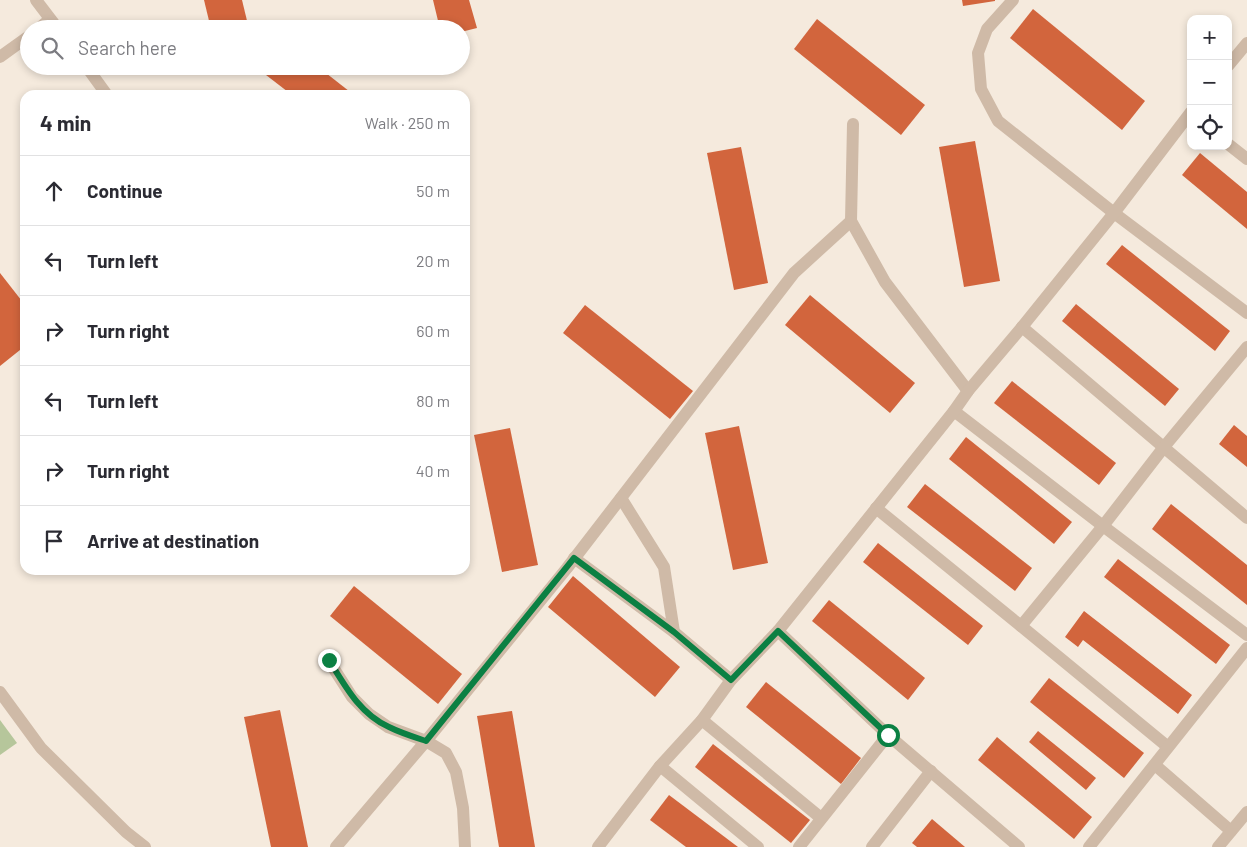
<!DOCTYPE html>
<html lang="en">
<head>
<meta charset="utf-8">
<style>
  :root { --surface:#fff; --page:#f7f7f7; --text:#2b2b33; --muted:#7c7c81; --line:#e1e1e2 }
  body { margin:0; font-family:Barlow,sans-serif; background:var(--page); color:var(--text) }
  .controls { position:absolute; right:15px; top:15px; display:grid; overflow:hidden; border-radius:10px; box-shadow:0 2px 8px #0003 }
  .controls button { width:45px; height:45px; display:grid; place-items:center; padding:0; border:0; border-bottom:1px solid var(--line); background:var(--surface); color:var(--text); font:25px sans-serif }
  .stop { position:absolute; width:15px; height:15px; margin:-11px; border:4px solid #0b8043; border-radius:50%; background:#fff }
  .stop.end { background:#0b8043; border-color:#fff; box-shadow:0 1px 5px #0008 }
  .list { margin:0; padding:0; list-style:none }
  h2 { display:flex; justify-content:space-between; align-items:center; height:65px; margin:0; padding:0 20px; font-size:21px }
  h2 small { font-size:16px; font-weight:400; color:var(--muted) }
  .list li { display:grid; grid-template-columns:32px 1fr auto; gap:15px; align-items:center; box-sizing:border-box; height:70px; padding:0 20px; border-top:1px solid var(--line) }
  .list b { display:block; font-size:19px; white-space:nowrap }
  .list em { font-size:16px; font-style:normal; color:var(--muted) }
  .icon { flex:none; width:28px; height:28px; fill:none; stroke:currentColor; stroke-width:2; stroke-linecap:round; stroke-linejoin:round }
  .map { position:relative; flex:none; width:1247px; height:847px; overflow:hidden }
  .search { position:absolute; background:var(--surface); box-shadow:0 2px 8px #0003; left:20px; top:20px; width:450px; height:55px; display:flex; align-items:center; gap:12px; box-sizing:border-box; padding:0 18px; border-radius:28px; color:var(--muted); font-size:19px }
  .panel { position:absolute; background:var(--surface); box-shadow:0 2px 8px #0003; left:20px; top:90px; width:450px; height:485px; border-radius:15px }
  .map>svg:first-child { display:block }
  .green { fill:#b6c69b }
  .building { fill:#d2653d }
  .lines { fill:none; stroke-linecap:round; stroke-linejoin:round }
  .minor { stroke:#cfbaa7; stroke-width:12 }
  .route { stroke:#0b8043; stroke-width:6 }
</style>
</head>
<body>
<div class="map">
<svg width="1247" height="847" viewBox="0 0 1247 847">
  <rect width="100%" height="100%" fill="#f5eadd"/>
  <path class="green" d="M0,720L17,743L0,755Z"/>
  <g class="building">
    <path d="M204,0H242L249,29H211Z"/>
    <path d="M433,0H469L477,28L461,32V29H440Z"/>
    <path d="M962,0H995V1L963,6Z"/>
    <path d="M1033,9L1145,101L1122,130L1010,38Z"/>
    <path d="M817,19L925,105L901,135L794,49Z"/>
    <path d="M272,66H317L354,95H292L266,75Z"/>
    <path d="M975,141L1000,281L964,287L939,147Z"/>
    <path d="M741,147L768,283L734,290L707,153Z"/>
    <path d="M1200,153L1247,192V229L1182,175Z"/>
    <path d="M1122,245L1230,331L1215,351L1106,264Z"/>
    <path d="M0,273L25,305V346L0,366Z"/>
    <path d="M810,295L915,383L890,413L785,325Z"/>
    <path d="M1076,304L1179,389L1165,406L1062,321Z"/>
    <path d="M585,305L693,391L670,419L563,333Z"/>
    <path d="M1012,381L1116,463L1099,485L994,403Z"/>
    <path d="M1234,425L1247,436V467L1219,444Z"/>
    <path d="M739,426L768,563L733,570L705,433Z"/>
    <path d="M510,428L538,565L502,572L474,435Z"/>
    <path d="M966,437L1072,522L1054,544L949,459Z"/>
    <path d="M925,484L1032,568L1015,591L907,507Z"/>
    <path d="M1171,504L1247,565V605L1152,529Z"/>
    <path d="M878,543L983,626L968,645L863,562Z"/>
    <path d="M1118,559L1230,645L1216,664L1104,577Z"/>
    <path d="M573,576L680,667L655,697L548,607Z"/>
    <path d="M354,586L462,674L438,704L330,616Z"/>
    <path d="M829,600L925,678L908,700L812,621Z"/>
    <path d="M1084,611L1192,695L1178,714L1083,640L1078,647L1065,637Z"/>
    <path d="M1049,678L1144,753L1124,778L1030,702Z"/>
    <path d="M766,682L861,758L841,784L746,707Z"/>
    <path d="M280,710L308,847H271L244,717Z"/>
    <path d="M512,711L535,847H499L477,716Z"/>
    <path d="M1038,731L1096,778L1086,790L1029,742Z"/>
    <path d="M997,737L1092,817L1074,839L978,760Z"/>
    <path d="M713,744L810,820L791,843L695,767Z"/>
    <path d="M669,795L738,847H686L650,820Z"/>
    <path d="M932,819L965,847H917L912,843Z"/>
  </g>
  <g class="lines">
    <g class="minor">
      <path d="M36,0L58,29"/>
      <path d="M1013,0L987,29L978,53L981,89L998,121L1114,213L1247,313"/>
      <path d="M38,29L50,19"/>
      <path d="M0,57L29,36"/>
      <path d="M86,66L107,95"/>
      <path d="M1228,66L1247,43"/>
      <path d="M853,124L851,221L885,282L968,391"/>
      <path d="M1228,144L1247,159"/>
      <path d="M1022,327L1247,518"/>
      <path d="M954,411L1103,526L1247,635"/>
      <path d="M621,498L664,567L674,632L731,680"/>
      <path d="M876,508L1021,626L1168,747"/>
      <path d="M574,558L674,632"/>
      <path d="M1021,626L1103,526L1164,447L1247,347"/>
      <path d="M778,631L888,735L1019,847"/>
      <path d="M329,661L352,697L369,714L388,727L426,741L446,753L456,772L463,808L465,847"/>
      <path d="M0,692L41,748L126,832L145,847"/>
      <path d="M702,720L821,818"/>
      <path d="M1155,765L1231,831"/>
      <path d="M660,766L758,847"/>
      <path d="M336,847L426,741L567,568L794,273L851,221"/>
      <path d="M598,847L660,766L702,720L731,680L778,631L954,411L968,391L1022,327L1114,213L1191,112"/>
      <path d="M799,847L888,735"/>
      <path d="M872,847L931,771"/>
      <path d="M1089,847L1247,648"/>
      <path d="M1218,847L1247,812"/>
    </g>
  </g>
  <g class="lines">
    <path class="route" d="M329,660C345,686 360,714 389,727C401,733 414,737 426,741L574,558L674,632L731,680L778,631L888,735"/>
  </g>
</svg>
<div class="controls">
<button>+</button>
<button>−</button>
<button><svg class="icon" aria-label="locate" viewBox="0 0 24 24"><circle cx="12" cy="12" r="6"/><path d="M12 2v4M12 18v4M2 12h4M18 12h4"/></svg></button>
</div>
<div class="stop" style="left:888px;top:735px"></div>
<div class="stop end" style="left:329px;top:660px"></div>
<div class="search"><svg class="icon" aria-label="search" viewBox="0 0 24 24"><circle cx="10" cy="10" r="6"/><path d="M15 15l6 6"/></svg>Search here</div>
<section class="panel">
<h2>4 min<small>Walk · 250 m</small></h2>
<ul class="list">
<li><svg class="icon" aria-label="ahead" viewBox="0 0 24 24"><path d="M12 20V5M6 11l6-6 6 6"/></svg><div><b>Continue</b></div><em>50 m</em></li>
<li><svg class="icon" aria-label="left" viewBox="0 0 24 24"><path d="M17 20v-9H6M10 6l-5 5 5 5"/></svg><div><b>Turn left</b></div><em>20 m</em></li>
<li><svg class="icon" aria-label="right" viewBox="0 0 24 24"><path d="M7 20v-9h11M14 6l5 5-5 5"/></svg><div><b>Turn right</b></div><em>60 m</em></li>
<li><svg class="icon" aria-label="left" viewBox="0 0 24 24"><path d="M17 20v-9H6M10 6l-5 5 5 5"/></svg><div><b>Turn left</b></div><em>80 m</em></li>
<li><svg class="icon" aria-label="right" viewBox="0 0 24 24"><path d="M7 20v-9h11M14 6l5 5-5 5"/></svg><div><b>Turn right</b></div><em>40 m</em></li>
<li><svg class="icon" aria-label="arrive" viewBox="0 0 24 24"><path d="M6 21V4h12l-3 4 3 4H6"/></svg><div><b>Arrive at destination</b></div></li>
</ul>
</section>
</div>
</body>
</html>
